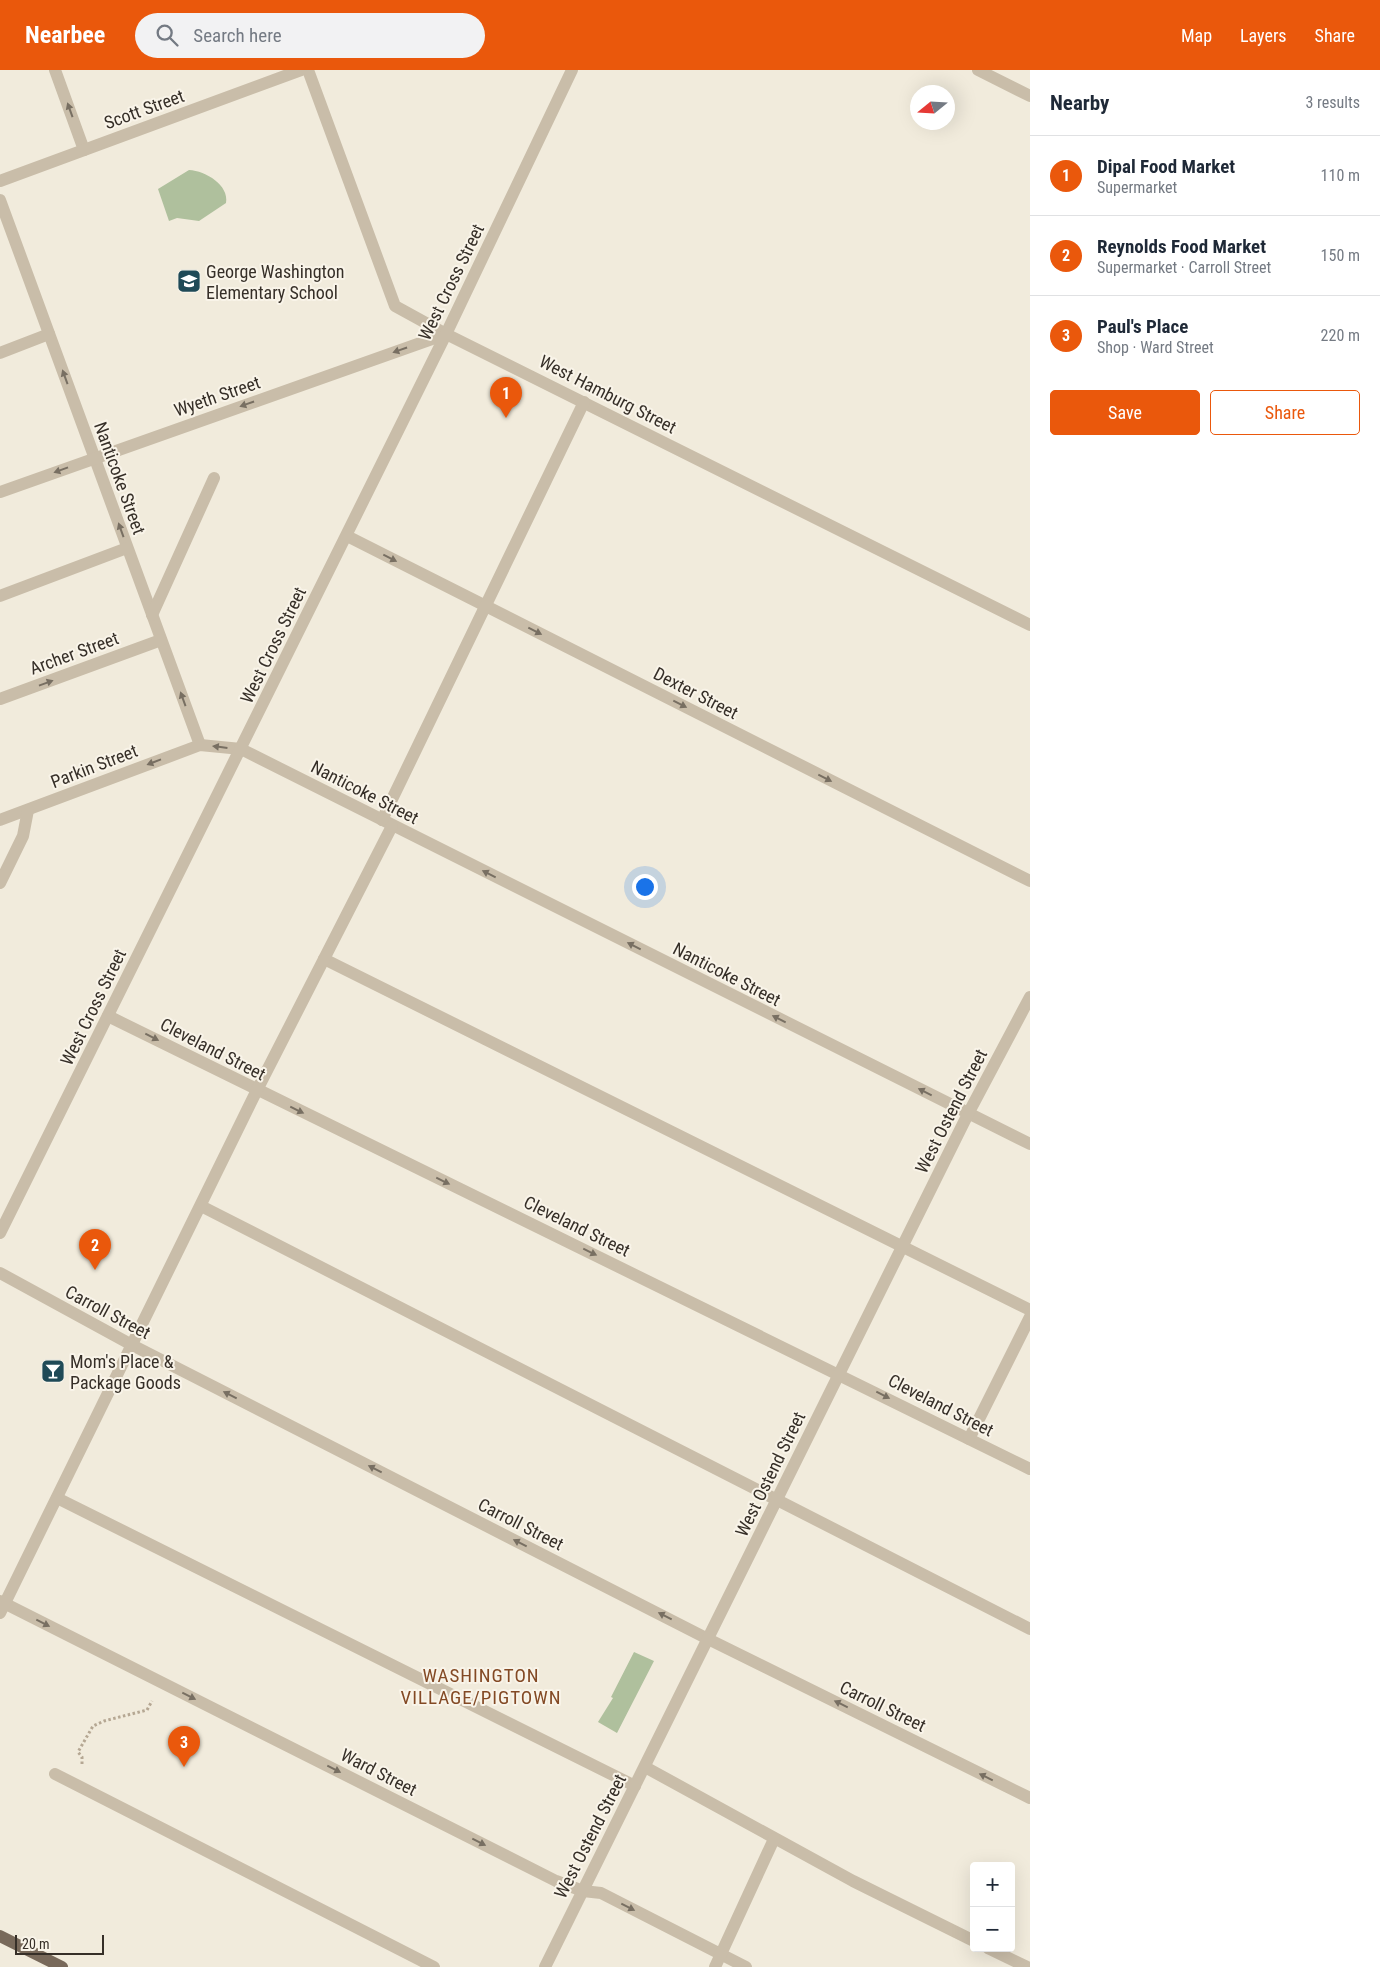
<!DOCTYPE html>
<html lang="en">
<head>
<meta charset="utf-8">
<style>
  :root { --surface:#fff; --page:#f2f2f3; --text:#1f2937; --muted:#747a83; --line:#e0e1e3; --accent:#ea580c }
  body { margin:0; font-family:"Roboto Condensed",sans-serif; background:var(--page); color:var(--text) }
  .controls { position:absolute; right:15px; bottom:15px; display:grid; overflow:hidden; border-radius:5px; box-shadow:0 5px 20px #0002 }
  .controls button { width:45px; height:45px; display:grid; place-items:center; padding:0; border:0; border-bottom:1px solid var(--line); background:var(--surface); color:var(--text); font:25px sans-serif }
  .compass { position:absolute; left:910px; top:15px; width:45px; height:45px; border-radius:50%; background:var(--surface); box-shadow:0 5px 20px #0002; rotate:252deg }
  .scale { position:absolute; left:15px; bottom:12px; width:89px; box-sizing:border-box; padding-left:5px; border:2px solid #362f28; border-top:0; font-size:14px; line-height:18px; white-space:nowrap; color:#362f28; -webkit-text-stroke:4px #f9f4e9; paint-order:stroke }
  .you { position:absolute; left:644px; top:816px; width:18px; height:18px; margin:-12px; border:4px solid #fff; border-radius:50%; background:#1a73e8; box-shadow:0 0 0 8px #1a73e833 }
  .badge { display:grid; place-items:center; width:32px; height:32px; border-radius:50%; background:var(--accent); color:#fff; font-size:16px; font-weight:700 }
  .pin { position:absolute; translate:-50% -41px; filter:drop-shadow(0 1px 2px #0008) }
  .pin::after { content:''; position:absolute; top:26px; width:18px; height:15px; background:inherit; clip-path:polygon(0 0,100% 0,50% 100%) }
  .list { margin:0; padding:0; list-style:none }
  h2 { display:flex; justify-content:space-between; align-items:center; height:65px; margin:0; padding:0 20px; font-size:21px }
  h2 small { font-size:16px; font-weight:400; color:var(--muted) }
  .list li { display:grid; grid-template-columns:32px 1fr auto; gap:15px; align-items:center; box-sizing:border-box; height:80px; padding:0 20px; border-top:1px solid var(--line) }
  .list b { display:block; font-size:19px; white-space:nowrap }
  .list p { margin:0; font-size:16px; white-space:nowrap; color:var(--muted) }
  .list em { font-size:16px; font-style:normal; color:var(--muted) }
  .actions { display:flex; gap:10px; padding:15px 20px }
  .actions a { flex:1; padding:11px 0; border:1px solid var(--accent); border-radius:5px; text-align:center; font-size:18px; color:var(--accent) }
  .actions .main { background:var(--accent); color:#fff }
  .icon { flex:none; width:28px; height:28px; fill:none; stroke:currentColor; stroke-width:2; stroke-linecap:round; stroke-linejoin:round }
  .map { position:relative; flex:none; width:1030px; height:1897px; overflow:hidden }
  header { display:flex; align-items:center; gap:30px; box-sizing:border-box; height:70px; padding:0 25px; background:var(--accent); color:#fff }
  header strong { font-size:24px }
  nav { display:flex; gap:28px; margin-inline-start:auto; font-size:18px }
  .search { width:350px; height:45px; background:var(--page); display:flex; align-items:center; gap:12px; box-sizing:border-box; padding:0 18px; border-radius:28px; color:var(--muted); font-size:19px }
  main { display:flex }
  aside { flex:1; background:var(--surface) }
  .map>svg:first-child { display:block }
  .green { fill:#afc09d }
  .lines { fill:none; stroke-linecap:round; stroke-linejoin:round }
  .path { stroke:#b5a793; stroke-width:3; stroke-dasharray:2.5 2.5; stroke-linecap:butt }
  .minor { stroke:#c9bda9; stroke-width:12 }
  .major { stroke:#78695a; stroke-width:12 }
  .oneway { fill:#786f62 }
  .labels { text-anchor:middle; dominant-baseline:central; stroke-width:4; stroke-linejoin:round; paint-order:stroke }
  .street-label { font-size:18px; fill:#362f28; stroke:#f9f4e9 }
  .poi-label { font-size:18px; fill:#362f28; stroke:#f9f4e9; text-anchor:start }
  .neighbourhood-label { font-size:19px; letter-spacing:1px; fill:#834924; stroke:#f9f4e9 }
</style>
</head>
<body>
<header>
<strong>Nearbee</strong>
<div class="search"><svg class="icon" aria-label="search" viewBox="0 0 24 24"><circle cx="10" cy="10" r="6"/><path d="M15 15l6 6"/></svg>Search here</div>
<nav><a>Map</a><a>Layers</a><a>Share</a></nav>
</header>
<main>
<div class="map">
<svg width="1030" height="1897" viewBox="0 0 1030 1897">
  <rect width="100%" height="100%" fill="#f1ebdc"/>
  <g class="green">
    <path d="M189,100C206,101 229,115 226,133L199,151L177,148L169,151L158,119Z"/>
    <path d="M634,1582L654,1591L617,1663L598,1652L613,1628L611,1627Z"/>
  </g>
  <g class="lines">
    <path class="path" d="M82,1694V1687L78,1682L93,1656L104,1651L147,1640L152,1631"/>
    <g class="minor">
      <path d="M55,0L84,80"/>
      <path d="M308,0L395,236L446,264L1030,555"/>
      <path d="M978,0L1030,26"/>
      <path d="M0,111L301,0"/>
      <path d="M0,130L200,675"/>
      <path d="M0,283L49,264"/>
      <path d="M0,422L446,264"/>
      <path d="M347,466L1030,811"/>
      <path d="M0,526L127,478"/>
      <path d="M152,545L214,408"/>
      <path d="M0,629L161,570"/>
      <path d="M0,750L200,675L241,679L1030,1074"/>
      <path d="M382,750L584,332"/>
      <path d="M0,813L23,766L28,740"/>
      <path d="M324,889L1030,1240"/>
      <path d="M108,946L1030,1399"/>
      <path d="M201,1136L1030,1559"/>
      <path d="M0,1163L446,264L572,0"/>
      <path d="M0,1203L132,1275L708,1569L1030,1728"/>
      <path d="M969,1369L1030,1247"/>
      <path d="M57,1428L635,1716"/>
      <path d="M0,1531L556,1811L583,1821L601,1823L746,1897"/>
      <path d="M0,1543L257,1020L392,756"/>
      <path d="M645,1697L853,1811L974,1871"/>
      <path d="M55,1704L434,1897"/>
      <path d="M988,1878L1027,1897"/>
      <path d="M545,1897L968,1044L1030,927"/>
      <path d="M715,1897L774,1769"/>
    </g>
    <path class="major" d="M0,1866L62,1897"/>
  </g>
  <defs><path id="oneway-solid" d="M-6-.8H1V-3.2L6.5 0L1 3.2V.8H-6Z" transform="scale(1.25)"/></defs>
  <g class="oneway">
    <use href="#oneway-solid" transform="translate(70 40) rotate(-110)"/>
    <use href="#oneway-solid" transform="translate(400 280) rotate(161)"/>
    <use href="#oneway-solid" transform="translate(65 307) rotate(-110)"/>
    <use href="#oneway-solid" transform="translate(247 334) rotate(161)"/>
    <use href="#oneway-solid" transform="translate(61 400) rotate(160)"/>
    <use href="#oneway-solid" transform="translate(121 460) rotate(-110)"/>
    <use href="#oneway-solid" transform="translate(390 488) rotate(27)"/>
    <use href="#oneway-solid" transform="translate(535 561) rotate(27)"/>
    <use href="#oneway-solid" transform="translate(46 613) rotate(-20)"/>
    <use href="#oneway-solid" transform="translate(183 629) rotate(-110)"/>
    <use href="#oneway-solid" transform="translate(680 634) rotate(27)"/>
    <use href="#oneway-solid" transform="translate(220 677) rotate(-173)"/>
    <use href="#oneway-solid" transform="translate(154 692) rotate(159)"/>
    <use href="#oneway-solid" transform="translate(825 708) rotate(27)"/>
    <use href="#oneway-solid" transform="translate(489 804) rotate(-153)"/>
    <use href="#oneway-solid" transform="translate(634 876) rotate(-153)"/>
    <use href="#oneway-solid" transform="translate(779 949) rotate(-153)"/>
    <use href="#oneway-solid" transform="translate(152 967) rotate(27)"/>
    <use href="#oneway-solid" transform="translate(925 1022) rotate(-153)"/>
    <use href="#oneway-solid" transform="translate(297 1040) rotate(26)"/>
    <use href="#oneway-solid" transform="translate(443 1111) rotate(26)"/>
    <use href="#oneway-solid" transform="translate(590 1182) rotate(26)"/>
    <use href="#oneway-solid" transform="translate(230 1325) rotate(-153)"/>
    <use href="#oneway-solid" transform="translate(883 1325) rotate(27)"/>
    <use href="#oneway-solid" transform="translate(375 1399) rotate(-153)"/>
    <use href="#oneway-solid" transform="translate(520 1473) rotate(-153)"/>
    <use href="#oneway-solid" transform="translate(665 1546) rotate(-153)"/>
    <use href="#oneway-solid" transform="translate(43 1553) rotate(27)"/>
    <use href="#oneway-solid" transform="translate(189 1626) rotate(27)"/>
    <use href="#oneway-solid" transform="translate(841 1634) rotate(-154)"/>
    <use href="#oneway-solid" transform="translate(334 1699) rotate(27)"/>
    <use href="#oneway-solid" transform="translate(986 1707) rotate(-154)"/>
    <use href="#oneway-solid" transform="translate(479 1772) rotate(27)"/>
    <use href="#oneway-solid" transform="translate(628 1837) rotate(27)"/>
  </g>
  <defs>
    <g id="school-square" transform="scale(1.25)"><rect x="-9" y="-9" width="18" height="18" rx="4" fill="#1f4a57" stroke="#f9f4e9"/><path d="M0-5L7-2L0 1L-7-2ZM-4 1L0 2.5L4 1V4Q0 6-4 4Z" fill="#fff"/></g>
    <g id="bar-square" transform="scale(1.25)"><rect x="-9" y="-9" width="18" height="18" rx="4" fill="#1f4a57" stroke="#f9f4e9"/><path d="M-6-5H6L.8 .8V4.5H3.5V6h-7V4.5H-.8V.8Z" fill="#fff"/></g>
  </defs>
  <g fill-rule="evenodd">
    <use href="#school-square" x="189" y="211"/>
    <use href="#bar-square" x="53" y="1301"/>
  </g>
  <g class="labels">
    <g class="street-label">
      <text transform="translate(144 39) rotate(-20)">Scott Street</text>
      <text transform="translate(451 212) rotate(-64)">West Cross Street</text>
      <text transform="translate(608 324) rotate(27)">West Hamburg Street</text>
      <text transform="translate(217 326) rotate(-19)">Wyeth Street</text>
      <text transform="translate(120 408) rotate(70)">Nanticoke Street</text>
      <text transform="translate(273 575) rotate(-64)">West Cross Street</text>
      <text transform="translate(74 583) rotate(-20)">Archer Street</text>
      <text transform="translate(696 623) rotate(27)">Dexter Street</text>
      <text transform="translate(94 696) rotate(-21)">Parkin Street</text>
      <text transform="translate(365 722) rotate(27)">Nanticoke Street</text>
      <text transform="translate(727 904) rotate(27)">Nanticoke Street</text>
      <text transform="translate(93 937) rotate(-64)">West Cross Street</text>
      <text transform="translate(213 979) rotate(27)">Cleveland Street</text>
      <text transform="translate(951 1041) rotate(-63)">West Ostend Street</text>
      <text transform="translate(577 1156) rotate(26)">Cleveland Street</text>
      <text transform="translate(108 1242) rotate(28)">Carroll Street</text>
      <text transform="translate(941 1335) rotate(27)">Cleveland Street</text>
      <text transform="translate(770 1404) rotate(-64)">West Ostend Street</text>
      <text transform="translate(521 1454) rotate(27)">Carroll Street</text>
      <text transform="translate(883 1636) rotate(26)">Carroll Street</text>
      <text transform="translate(379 1702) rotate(27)">Ward Street</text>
      <text transform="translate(590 1766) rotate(-63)">West Ostend Street</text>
    </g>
    <g class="poi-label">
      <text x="206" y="201">George Washington<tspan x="206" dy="21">Elementary School</tspan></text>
      <text x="70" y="1291">Mom's Place &amp;<tspan x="70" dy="21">Package Goods</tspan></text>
    </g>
    <g class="neighbourhood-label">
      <text x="481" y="1605">WASHINGTON<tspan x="481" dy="22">VILLAGE/PIGTOWN</tspan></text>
    </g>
  </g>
</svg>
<div class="controls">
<button>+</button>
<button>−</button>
</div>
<svg class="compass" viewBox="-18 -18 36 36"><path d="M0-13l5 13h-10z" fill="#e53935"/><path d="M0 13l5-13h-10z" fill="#747a83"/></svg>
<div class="scale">20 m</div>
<div class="you"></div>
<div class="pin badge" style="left:506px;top:348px">1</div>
<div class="pin badge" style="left:95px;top:1200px">2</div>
<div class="pin badge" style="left:184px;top:1697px">3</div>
</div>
<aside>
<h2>Nearby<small>3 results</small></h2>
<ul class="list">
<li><span class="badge">1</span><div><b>Dipal Food Market</b><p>Supermarket</p></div><em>110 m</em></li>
<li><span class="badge">2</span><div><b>Reynolds Food Market</b><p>Supermarket · Carroll Street</p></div><em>150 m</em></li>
<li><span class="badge">3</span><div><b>Paul's Place</b><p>Shop · Ward Street</p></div><em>220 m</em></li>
</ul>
<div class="actions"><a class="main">Save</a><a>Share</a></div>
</aside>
</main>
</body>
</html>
